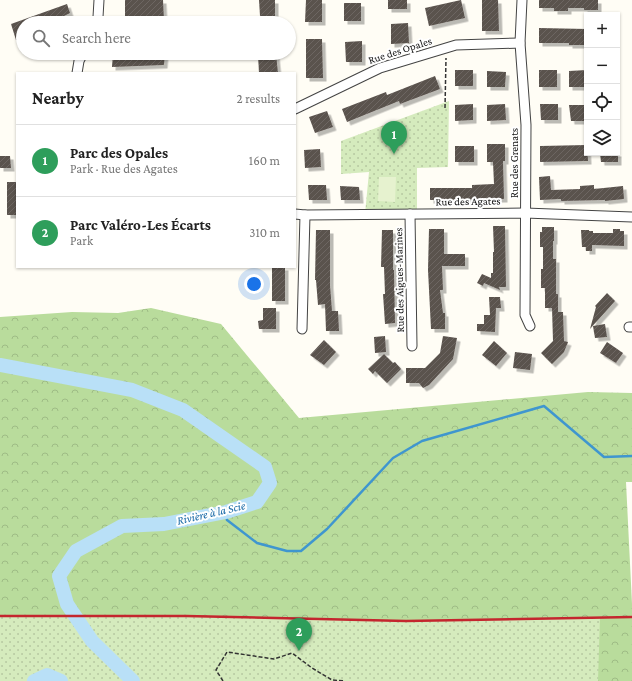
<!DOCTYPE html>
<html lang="en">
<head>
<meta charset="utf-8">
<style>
  :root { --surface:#fff; --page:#f6f6f6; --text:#222; --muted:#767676; --line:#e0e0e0; --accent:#1a73e8 }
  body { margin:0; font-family:"Crimson Pro",serif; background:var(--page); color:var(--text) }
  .controls { position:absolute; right:12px; top:12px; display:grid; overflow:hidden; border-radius:0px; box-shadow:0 1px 3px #0004 }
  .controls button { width:36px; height:36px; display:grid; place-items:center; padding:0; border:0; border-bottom:1px solid var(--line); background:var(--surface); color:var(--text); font:20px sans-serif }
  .you { position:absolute; left:254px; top:284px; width:14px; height:14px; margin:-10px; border:3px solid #fff; border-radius:50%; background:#1a73e8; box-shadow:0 0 0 6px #1a73e833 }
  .badge { display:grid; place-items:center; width:26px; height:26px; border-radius:50%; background:var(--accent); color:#fff; font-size:13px; font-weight:700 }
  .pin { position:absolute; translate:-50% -33px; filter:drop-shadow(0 1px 2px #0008) }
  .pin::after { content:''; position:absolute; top:21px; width:14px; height:12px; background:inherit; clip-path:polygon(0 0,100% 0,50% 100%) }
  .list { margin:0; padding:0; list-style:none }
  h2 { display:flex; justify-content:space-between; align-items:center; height:52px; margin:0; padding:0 16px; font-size:17px }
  h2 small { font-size:13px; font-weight:400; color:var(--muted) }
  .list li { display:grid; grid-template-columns:26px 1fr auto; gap:12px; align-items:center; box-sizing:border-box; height:72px; padding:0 16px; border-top:1px solid var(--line) }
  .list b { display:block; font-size:15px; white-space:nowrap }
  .list p { margin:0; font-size:13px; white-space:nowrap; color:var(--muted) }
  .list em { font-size:13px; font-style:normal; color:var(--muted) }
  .icon { flex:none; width:22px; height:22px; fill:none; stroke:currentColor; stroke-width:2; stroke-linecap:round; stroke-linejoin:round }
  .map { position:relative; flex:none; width:632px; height:681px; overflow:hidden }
  .search { position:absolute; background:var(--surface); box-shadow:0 1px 3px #0004; left:16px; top:16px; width:280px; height:44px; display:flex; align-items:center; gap:10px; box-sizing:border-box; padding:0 14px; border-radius:22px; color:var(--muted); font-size:15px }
  .panel { position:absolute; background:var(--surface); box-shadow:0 1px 3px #0004; left:16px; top:72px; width:280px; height:196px; border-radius:0px }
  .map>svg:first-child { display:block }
  .forest { fill:url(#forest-crowns) }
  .park { fill:url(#park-dots) }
  .pitch { fill:#e6f2cf }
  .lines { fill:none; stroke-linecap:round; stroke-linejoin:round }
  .stream { stroke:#3f96cf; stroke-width:2.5 }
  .river { stroke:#b9e0f7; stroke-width:14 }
  .building { fill:url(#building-hatch); filter:url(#shadow) }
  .minor-casing { stroke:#444; stroke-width:11 }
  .path { stroke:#333; stroke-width:1.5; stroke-dasharray:4 2; stroke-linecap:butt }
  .minor { stroke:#fff; stroke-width:9 }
  .rail { stroke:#c4262e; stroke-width:2.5 }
  .labels { text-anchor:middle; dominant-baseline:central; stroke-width:4; stroke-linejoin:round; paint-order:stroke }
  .street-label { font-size:11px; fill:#111; stroke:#fff }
  .water-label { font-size:12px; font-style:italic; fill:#1768a6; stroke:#fff }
</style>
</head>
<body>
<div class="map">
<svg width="632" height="681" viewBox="0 0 632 681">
  <defs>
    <pattern id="forest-crowns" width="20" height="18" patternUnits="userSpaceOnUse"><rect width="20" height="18" fill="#b9dc9c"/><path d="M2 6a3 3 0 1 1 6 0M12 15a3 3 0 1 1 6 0" fill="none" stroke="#9ebc85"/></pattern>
    <pattern id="park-dots" width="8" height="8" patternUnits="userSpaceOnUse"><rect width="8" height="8" fill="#d5ebbd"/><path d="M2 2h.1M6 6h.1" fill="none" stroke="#b6c8a1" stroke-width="1.8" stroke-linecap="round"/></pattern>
    <pattern id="building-hatch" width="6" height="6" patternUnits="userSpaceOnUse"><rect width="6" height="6" fill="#5a524d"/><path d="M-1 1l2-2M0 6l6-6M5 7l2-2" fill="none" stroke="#6d6662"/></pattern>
    <filter id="shadow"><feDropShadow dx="3.5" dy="3.5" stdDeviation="0" flood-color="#0004"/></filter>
  </defs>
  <rect width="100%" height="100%" fill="#fffdf5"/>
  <path class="forest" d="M151,308L221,324L299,418L588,392L632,393V482H626L632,604V681H0V317L72,312L118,313Z"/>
  <g class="park">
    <path d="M449,101L448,167L417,168V214H365L369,172L341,174V141Z"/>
    <path d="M0,616H186L406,621L600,617L598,681H0Z"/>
  </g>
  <path class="pitch" d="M379,177H396L395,202L378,201Z"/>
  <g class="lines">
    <path class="stream" d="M226,512L227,520L257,543L287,551H301L327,529L393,458L422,441L544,406L604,457L632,456"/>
    <g class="river">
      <path d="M0,365L132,390L183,410L265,467L270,483L257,502L226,512L164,524L122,526L76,551L59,576L67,604L92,641L133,681"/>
      <path d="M34,681L47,675L61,681"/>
    </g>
  </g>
  <g class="building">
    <path d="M125,0H163L164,20L139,23H125Z"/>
    <path d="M259,0H275V16H260Z"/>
    <path d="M306,0H322V22H305Z"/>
    <rect x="388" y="0" width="19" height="9"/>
    <path d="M461,0L465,18L429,26L425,8Z"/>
    <path d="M482,0H498L499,31H482Z"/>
    <path d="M539,0H598V10H584V8H568V11H554V8H539Z"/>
    <rect x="344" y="3" width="17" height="18"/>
    <path d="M67,4L70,13L64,16L67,23H23V38L16,40L11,24Z"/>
    <path d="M408,23L409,43L391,44V24Z"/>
    <path d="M539,28L587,29V45H569V43H539Z"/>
    <path d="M306,39H322L323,78H306Z"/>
    <path d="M362,41V62H346L345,42Z"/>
    <path d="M113,53H165L164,65L112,67Z"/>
    <path d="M276,54L278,73H259L258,55Z"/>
    <rect x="455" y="70" width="18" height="16"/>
    <rect x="539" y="70" width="18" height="17"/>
    <path d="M587,70V87H569V71Z"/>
    <path d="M487,71L506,72L505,87H487Z"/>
    <path d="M435,76L440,89L400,104L399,101L347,122L342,109L386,92L387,95Z"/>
    <path d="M473,104V120L455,121V105Z"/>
    <path d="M505,104L506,120L487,121V105Z"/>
    <path d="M540,104H558V120H541Z"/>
    <path d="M569,105H587V121H571Z"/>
    <path d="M327,111L333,127L315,133L309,117Z"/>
    <path d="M487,144H505V161H503L504,199L430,200V188H472V185L494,184L493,162H487Z"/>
    <path d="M587,145L588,161L540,162V146Z"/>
    <rect x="455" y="146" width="19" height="16"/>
    <path d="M320,149L321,167L305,168L304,150Z"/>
    <path d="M600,153H618V162H601Z"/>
    <path d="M0,156H10L11,168H0Z"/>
    <path d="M550,176L551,190L580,189V186L594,185V189L623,186L624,199L605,201V200L561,201V199L540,200L539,177Z"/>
    <rect x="7" y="182" width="10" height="33"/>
    <path d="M308,185H326L327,200H309Z"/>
    <path d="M340,186L359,187L360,200H341Z"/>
    <path d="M493,226H505L506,287H499L500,290L484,283L483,286L477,283L482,274L491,278V273H493V252H494Z"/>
    <path d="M542,227H554V241H553V259H556V294H558V312H563L564,341L568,342L564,352L552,364L541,353L553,341L552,308H545V288H541V269H543V247H540V232H542Z"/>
    <path d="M429,229H444V254H465V266H442L443,290H440L443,313H445V329H431L428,270Z"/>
    <path d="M613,229H620V231H624V246L592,245V251H586V247H582L581,230H589V231H593V233H613Z"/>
    <path d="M316,230H330V285L332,311H338L339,331H326L325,304L318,305L316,280H315Z"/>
    <path d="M382,230H393V270H394L395,323L385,324L383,294H385L384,267H381Z"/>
    <rect x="272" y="267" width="13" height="34"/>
    <path d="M607,293L615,301L590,329L596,307L595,306Z"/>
    <path d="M489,297H500L501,308H496L495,332L477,331V324H484V315H490Z"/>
    <path d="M263,308H276V329H259L258,321L263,320Z"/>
    <path d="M605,324L607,337L595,338L593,326Z"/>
    <path d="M385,336L386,352L375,353L374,337Z"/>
    <path d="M443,336L457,338L453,359L429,385L423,388L419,383H406V368H425L440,353Z"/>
    <path d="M324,340L336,352L324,365L310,355Z"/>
    <path d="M494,341L507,353L496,366L482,355Z"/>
    <path d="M607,342L623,353L616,363L600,353Z"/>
    <path d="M515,352L532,354L530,370L513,368Z"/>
    <path d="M384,354L393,363L395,362L401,369L387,383L375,371L373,374L368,369Z"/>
  </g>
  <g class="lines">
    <g class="minor-casing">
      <g id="minor">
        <path d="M522,0L520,43L526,125L525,315L530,326"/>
        <path d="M95,23L98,17L99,0"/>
        <path d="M77,73L79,61L83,53"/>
        <path d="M295,109L380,68L456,45L520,43"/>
        <path d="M295,214L305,215L525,213L632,217"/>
        <path d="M410,214L412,346"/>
        <path d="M629,327H632"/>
        <path d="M302,329L305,215"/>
      </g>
    </g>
    <g class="path">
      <path d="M445,108L446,58"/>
      <path d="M223,681L216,670L227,652L274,659L292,653L312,668L332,680L345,681"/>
    </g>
    <use href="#minor" class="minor"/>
    <path class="rail" d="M0,616H186L406,621L632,617"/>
  </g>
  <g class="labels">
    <g class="street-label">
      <text transform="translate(400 50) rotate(-18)">Rue des Opales</text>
      <text transform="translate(514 163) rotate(-90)">Rue des Grenats</text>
      <text transform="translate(468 201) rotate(-1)">Rue des Agates</text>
      <text transform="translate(399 280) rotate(-91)">Rue des Aigues-Marines</text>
    </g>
    <g class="water-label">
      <text transform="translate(211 513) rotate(-13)">Rivière à la Scie</text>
    </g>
  </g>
</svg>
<div class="controls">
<button>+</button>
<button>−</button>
<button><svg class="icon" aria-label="locate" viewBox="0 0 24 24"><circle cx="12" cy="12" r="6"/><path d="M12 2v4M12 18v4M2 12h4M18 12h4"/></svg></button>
<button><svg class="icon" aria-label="layers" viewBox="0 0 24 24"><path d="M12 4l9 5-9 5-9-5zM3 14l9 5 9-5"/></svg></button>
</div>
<div class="you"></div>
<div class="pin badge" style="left:394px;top:154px;background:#2e9e5b">1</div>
<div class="pin badge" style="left:299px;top:651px;background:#2e9e5b">2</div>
<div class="search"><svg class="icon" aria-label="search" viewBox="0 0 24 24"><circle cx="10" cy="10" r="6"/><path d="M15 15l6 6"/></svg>Search here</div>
<section class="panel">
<h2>Nearby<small>2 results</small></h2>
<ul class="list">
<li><span class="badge" style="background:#2e9e5b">1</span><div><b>Parc des Opales</b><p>Park · Rue des Agates</p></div><em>160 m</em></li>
<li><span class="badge" style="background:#2e9e5b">2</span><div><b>Parc Valéro-Les Écarts</b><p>Park</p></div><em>310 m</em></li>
</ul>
</section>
</div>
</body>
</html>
